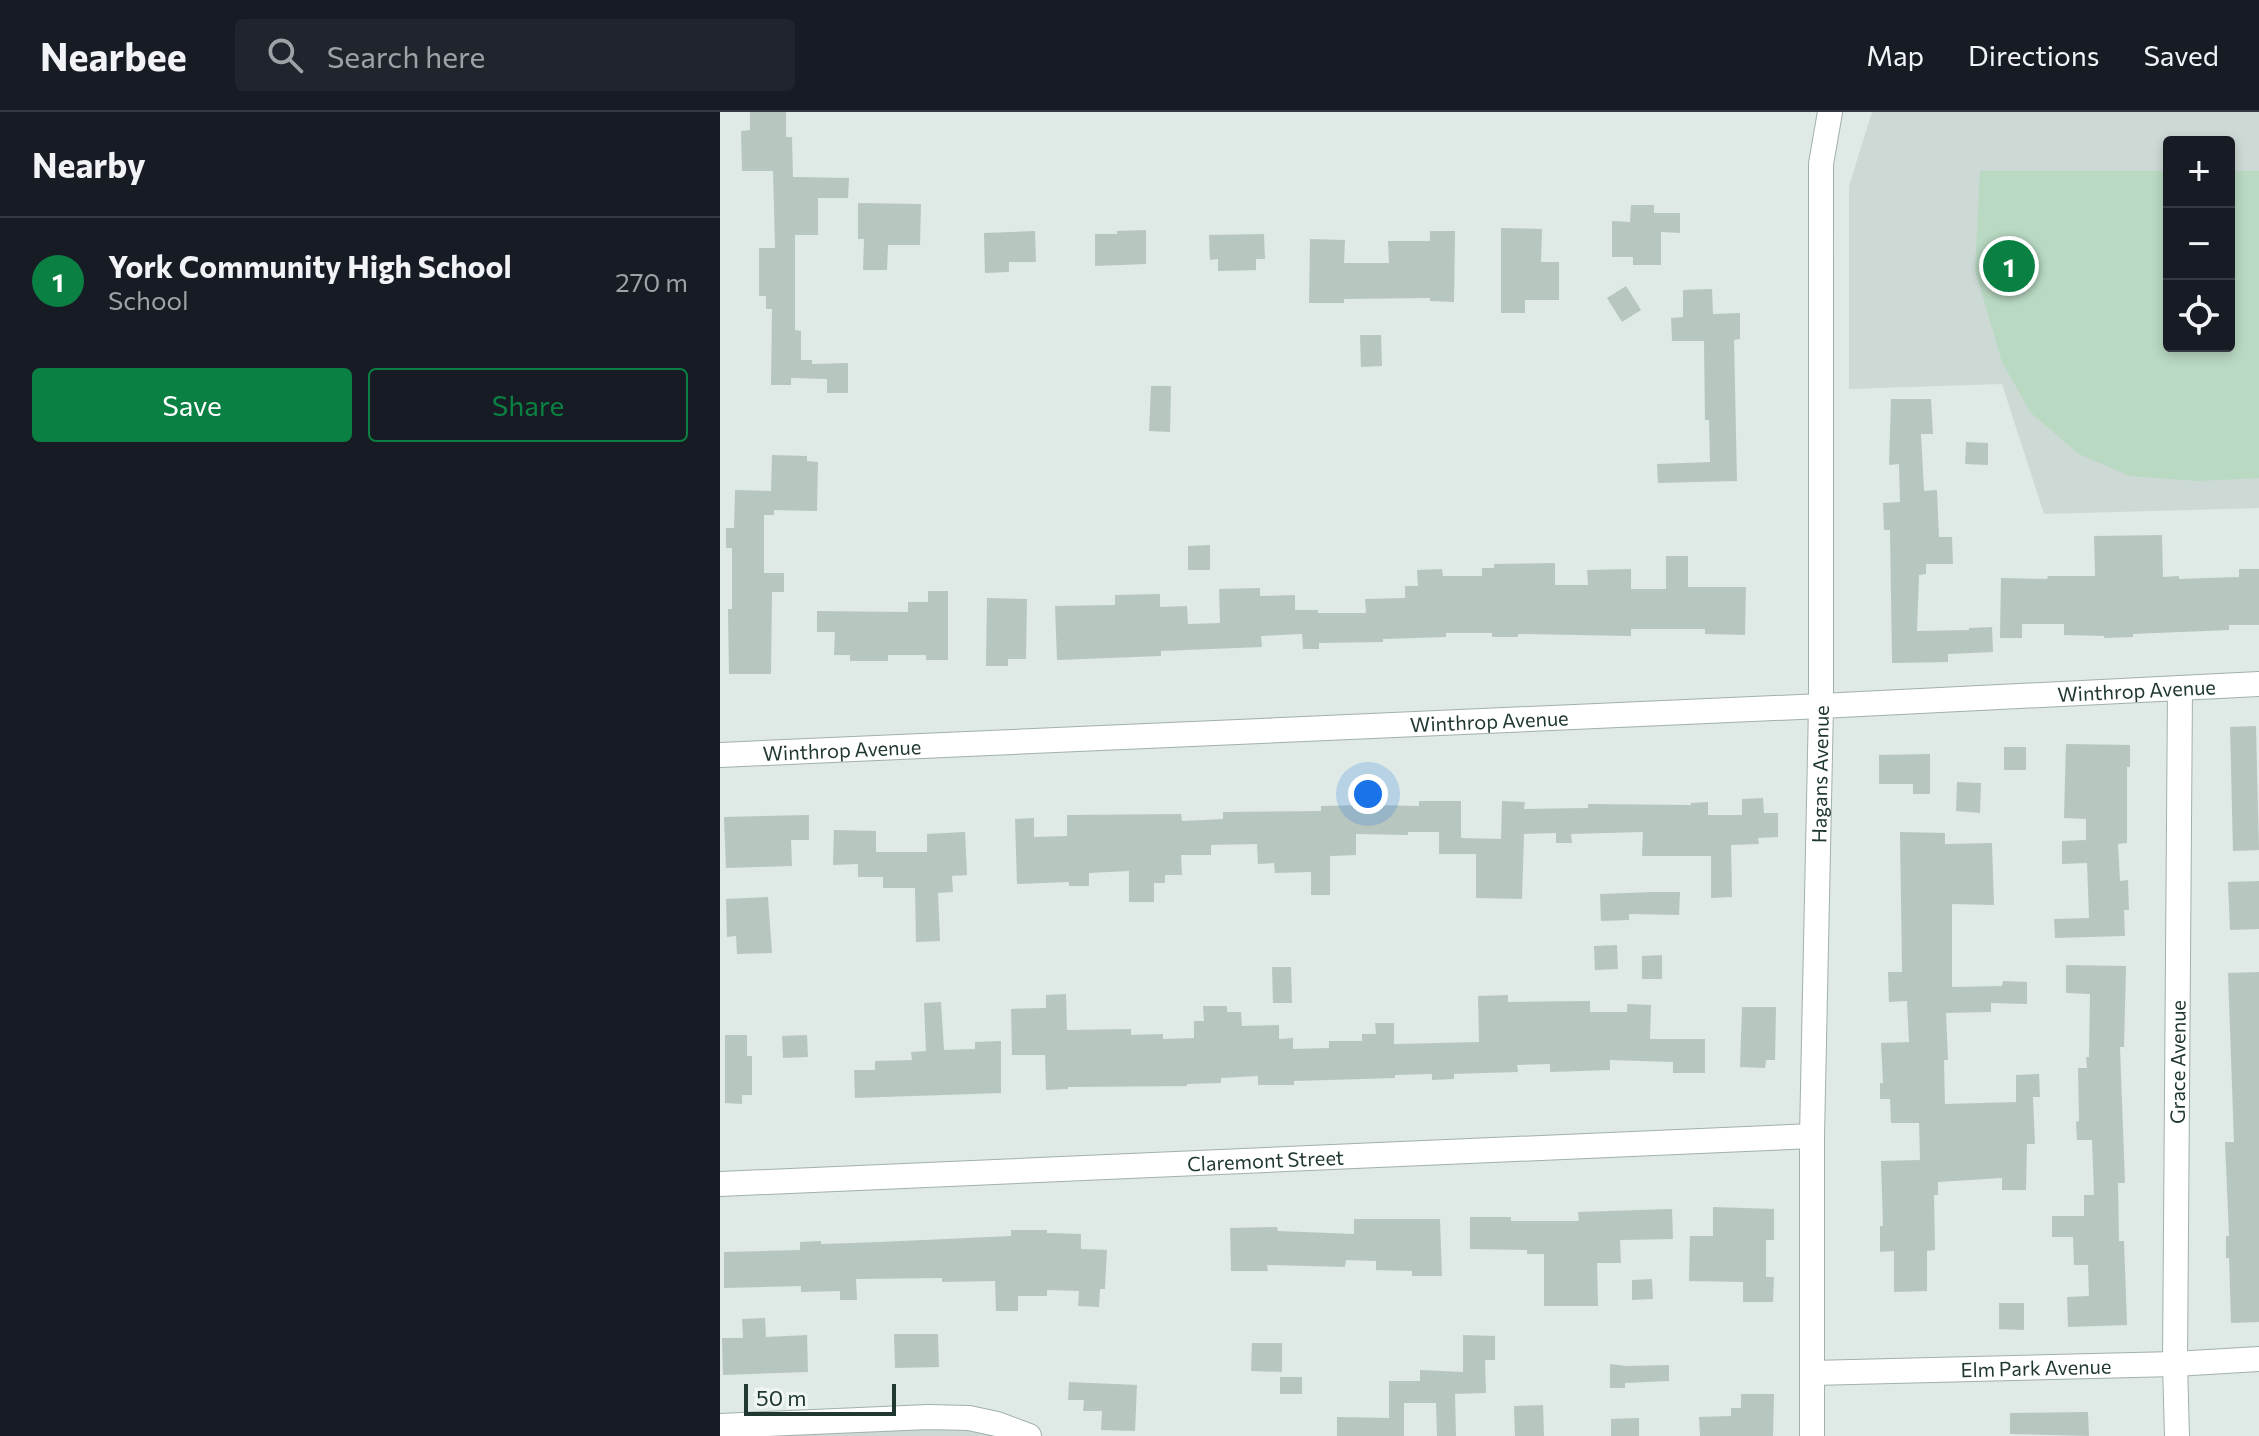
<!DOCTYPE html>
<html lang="en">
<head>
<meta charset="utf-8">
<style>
  :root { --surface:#171b24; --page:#20242c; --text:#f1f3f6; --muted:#9ea1a6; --line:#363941; --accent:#0b8043 }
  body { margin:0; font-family:Commissioner,sans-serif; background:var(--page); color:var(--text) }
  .controls { position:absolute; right:24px; top:24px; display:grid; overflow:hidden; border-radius:8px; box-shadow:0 4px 12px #0003 }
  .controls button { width:72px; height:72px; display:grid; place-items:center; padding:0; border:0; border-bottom:2px solid var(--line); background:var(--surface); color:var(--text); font:40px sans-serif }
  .scale { position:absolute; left:24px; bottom:20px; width:152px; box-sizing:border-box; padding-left:8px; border:4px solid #213832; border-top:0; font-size:22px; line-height:28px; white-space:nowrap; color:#213832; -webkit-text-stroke:6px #eff6f3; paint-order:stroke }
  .you { position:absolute; left:648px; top:682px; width:28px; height:28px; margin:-20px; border:6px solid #fff; border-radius:50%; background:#1a73e8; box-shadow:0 0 0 12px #1a73e833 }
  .badge { display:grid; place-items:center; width:52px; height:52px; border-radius:50%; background:var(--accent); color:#fff; font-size:26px; font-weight:700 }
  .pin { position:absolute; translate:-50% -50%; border:4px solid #fff; box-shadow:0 2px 8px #0006 }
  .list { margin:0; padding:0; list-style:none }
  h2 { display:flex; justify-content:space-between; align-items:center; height:104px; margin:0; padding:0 32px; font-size:34px }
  h2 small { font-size:26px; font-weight:400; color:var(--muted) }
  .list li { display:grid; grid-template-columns:52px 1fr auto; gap:24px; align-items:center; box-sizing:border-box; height:128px; padding:0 32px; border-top:2px solid var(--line) }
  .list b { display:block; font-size:30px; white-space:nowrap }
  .list p { margin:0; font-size:26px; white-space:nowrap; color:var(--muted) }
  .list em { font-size:26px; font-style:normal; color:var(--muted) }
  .actions { display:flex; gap:16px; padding:24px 32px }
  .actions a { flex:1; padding:18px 0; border:2px solid var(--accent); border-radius:8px; text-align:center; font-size:28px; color:var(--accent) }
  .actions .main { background:var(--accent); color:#fff }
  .icon { flex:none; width:44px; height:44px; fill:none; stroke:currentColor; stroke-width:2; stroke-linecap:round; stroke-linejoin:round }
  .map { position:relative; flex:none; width:1539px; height:1324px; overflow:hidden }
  header { display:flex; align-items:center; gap:48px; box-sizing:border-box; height:112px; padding:0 40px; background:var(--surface); border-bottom:2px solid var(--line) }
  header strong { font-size:38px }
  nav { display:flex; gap:44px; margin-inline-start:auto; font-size:28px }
  .search { width:560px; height:72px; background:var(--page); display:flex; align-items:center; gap:20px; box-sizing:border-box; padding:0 28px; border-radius:8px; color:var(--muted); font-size:30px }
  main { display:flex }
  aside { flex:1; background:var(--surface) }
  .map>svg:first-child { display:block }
  .built { fill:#cdd9d4; fill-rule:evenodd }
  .green { fill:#b9d9c2 }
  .building { fill:#b8c6c0 }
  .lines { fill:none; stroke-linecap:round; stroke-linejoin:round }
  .minor-casing { stroke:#a2b0ac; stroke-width:26 }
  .minor { stroke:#fff; stroke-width:24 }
  .labels { text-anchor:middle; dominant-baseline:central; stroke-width:6; stroke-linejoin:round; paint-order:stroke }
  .street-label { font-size:20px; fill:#213832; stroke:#eff6f3 }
</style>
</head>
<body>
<header>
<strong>Nearbee</strong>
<div class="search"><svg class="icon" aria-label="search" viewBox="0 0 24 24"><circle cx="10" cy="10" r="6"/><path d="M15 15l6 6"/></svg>Search here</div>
<nav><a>Map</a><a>Directions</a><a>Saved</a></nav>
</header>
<main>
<aside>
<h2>Nearby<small></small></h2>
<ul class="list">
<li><span class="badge">1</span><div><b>York Community High School</b><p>School</p></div><em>270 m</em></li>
</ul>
<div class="actions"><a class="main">Save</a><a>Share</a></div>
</aside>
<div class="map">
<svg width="1539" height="1324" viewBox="0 0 1539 1324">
  <rect width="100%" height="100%" fill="#dfe9e5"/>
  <g class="built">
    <path d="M1152,0H1539V396L1324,402L1282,272L1129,277V74ZM1449,30H1509V234H1449Z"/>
    <path d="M208,1305L308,1324H0Z"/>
  </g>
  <path class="green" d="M1260,59H1449V234H1509V59H1539V366L1478,369L1410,364L1359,342L1311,301L1282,250L1255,158Z"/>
  <g class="building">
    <path d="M30,0H66V25H72L73,65L129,66L128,86H98V123H75V218L81,219V248H92V252L128,251V281H107V267L71,266V273H51L52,197H46V184H39V136H55L53,59H22L21,19L30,18Z"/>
    <path d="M138,91L201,92L200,133H168L167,158H143L144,127H138Z"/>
    <path d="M911,93H934V101H960V121L941,120V153H913V145H892V109L910,110Z"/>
    <path d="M781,116L822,117L821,150H839V188H805V201H781Z"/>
    <path d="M426,118V152L375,154V122H397V119Z"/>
    <path d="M315,119L316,150H289V160L265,161L264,121Z"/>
    <path d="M710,119H735L734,190L710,189V186L624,187V191H589L590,127L625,128L624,151H669L668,129H710Z"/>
    <path d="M544,122L545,147H536V158L498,159V147L490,148L489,123Z"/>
    <path d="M906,174L921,198L902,210L887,186Z"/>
    <path d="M992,177L993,202L1020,201V227L1014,228L1017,369L938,371L937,352L990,350L989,308H985L984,229H952L951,206L963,205V178Z"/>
    <path d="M640,223H661L662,254L641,255Z"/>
    <path d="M431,274H451L450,320L429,319Z"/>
    <path d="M1171,287H1211L1213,322H1201L1204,379L1217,378L1219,425H1232L1233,452H1206V462L1199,463L1197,519L1249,518V516L1272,515L1273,540L1228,542V550L1172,551L1170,418H1164L1163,391L1180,390L1179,352L1169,353Z"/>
    <path d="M1246,330L1268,331V353L1245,352Z"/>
    <path d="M52,343L87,344V349L98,350L97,399L54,398V403H44V461H64V480H52L51,562H9L8,497H12V436H6V416H14L15,378L51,379Z"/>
    <path d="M1442,423L1443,465L1459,464V467L1519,465V457H1539V513H1509V518L1413,522V525L1384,526V524L1344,523V512H1302V526H1280L1281,466L1327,467L1328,464H1375L1374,424Z"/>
    <path d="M490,433V458H468V434Z"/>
    <path d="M946,444H968V475H1026L1025,523L985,522V517H911V524L798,522V525H772V521H726V525L663,527V530L599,531V537H583L582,522L541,524L542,535L441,539V544L337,548L335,494L395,493V483L440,482V495L467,494L468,512L500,511L499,477L540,476V484L575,483V498H598V501H646L645,487L685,486V474H698L697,458L722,457L723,464H762V456H774V452L835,451V473H868L867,458L911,457V477H946Z"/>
    <path d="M208,479H228V548H206V543H168V549H130V543H114L115,520H97V499L188,500V490H208Z"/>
    <path d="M267,486L307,487L306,547H288V554H266Z"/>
    <path d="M1536,614L1539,738L1513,739L1510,615Z"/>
    <path d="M1346,632L1410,633V655H1407V731L1398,732L1400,769L1408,768L1409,798H1404L1405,824L1335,826L1334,807L1369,806L1367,751L1342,752V729L1366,728V707L1344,706Z"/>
    <rect x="1284" y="635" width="22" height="23"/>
    <path d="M1210,642V682H1193V672H1159V643Z"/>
    <path d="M1237,670L1261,671L1260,701L1236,699Z"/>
    <path d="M1043,686L1044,701H1058V725L1038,726L1039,732L1011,733L1012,785L991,786V744H922L923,720L851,722L852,731H836V721L804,722L802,787L756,786V742H719V720H688V723L636,722V743L610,744V783H591V760L555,761L554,751L538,752L537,732L491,733V743H461L462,763H445V771H434V790H409V759L369,761V774H349V770L297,772L295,707L314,706V725L347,724V703L461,702L462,709L503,707V700L601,699V694L652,693L699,694V689H741V726L781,727L782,689L805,690L804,697L868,696V692L971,693V691L988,690V703H1022V687Z"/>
    <path d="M89,703V728H71L72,754L6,756L4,705Z"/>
    <path d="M114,718L156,719V740H207V722L245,720L247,763L232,764L233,780L218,781L220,829L196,830L195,776H163V765H138V752L113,753Z"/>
    <path d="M1180,720L1225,721V732L1272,731L1274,793L1232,792V875L1282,874L1283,869L1307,870V892L1271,891V900L1226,901L1228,948H1224L1225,992L1296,990V963L1319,962L1320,985H1313L1315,1032H1307L1306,1078H1282V1066L1218,1070V1083H1214L1215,1138L1207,1139V1179L1174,1180V1139L1160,1140V1114H1163L1161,1049L1200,1048L1199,1011H1171L1170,987H1160V971H1163L1161,931L1189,930L1187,889L1169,890L1168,860H1182Z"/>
    <path d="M1539,769V817L1510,818L1508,770Z"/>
    <path d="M933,780H960L959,803L909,802V808L881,809L880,782Z"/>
    <path d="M48,785L52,841L17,842L16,824L7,825L6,787Z"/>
    <path d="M897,833L898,857L875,858L874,834Z"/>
    <path d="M942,843V867H922V844Z"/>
    <path d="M1346,853L1406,854L1404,935H1400L1405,1071H1398L1399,1129H1404L1407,1213L1348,1215L1347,1185L1369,1184L1368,1153H1354L1353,1125H1332V1104H1364V1083H1374L1372,1028H1357L1356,1010L1359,1009L1358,956H1367L1366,945H1369L1370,882L1346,881Z"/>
    <path d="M552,855H571L572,891H553Z"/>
    <path d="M1539,860V1210L1511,1211L1509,1146H1506V1124H1509L1505,1030H1514L1508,861Z"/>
    <path d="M346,882L347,918L411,917V923L443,922V927L474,926V909H484L483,894H507V900H521L522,914L559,913V927L573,926V937L609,936V929H642V922H656L655,911H674V932L759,930L758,884L788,883V890L870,889V900H907V892L931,893L930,927H985V961H953V950L890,948V958L830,960V952L797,953L798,960L734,962V967L712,968V962L675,963V966L574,969V973H538V964L501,966V971L467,972V974L348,975V977L326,978L325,943H292L291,897L326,896V883Z"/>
    <path d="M221,890L224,938L255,937V930L281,929V981L135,986L134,958H155V949L192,948L191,940L206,939L204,891Z"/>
    <path d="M1022,895H1056L1055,948H1046L1045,956L1020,955Z"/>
    <path d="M5,923H27V944H32V983H22V992L5,991Z"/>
    <path d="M87,923L88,945L63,946L62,924Z"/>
    <path d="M993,1095L1054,1097V1128H1046V1165H1054L1053,1190H1023V1170L969,1169L970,1124H993Z"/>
    <path d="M952,1097L953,1127L900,1128L901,1151H877L878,1194H824V1142H807V1138L750,1137V1105H791V1109H859L858,1100Z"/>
    <path d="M634,1107H720L722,1164H692V1159L656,1158V1149L626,1148L625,1155L547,1153L548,1159H511L510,1116L557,1115L558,1119L634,1122Z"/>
    <path d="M291,1118H327V1121L361,1122V1137L387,1138L385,1177H380L379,1195L358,1194L359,1179L327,1178V1184H298V1199H276L275,1169L222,1170V1166L136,1167L137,1188H120V1179L81,1180V1174L4,1176V1140L80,1138V1130L101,1129V1132L160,1130L291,1124Z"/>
    <path d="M932,1167L933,1187L912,1188V1168Z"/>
    <path d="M1279,1191H1304V1218L1279,1217Z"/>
    <path d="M45,1206L46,1225L87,1223L88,1260L3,1263L2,1226H23L22,1207Z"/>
    <path d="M174,1222H218L219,1255L175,1256Z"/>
    <path d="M743,1223L775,1224V1248H765L766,1281L735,1282L736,1324H717L716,1291H684V1324H617V1305L669,1306V1269H700V1258L743,1260Z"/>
    <path d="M532,1231H562V1260L531,1259Z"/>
    <path d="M890,1252L906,1254L949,1253V1269L905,1271V1276H890Z"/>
    <rect x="560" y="1265" width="22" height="17"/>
    <path d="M349,1270L417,1273L415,1319L381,1318L382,1299H363L364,1288H348Z"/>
    <path d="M1021,1282H1054L1053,1324H980L979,1305L1011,1304V1296H1021Z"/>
    <path d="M823,1293L824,1324H795L794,1294Z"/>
    <path d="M1368,1300L1369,1324L1290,1322V1301Z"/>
    <path d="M919,1306V1324H891V1307Z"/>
  </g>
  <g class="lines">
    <g class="minor-casing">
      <g id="minor">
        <path id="s1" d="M0,643L1101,594L1539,572"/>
        <path id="s2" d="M0,1072L1092,1024"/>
        <path id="s3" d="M1092,1261L1455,1252L1539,1247"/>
        <path d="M0,1314L208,1305L249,1306L277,1312L309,1324"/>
        <path id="s4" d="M1092,1324V1024L1101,594V52L1110,0"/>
        <path id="s5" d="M1457,1324L1455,1252L1460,576"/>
      </g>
    </g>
    <use href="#minor" class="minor"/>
  </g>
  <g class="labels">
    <g class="street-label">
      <text stroke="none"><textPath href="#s1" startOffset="1418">Winthrop Avenue</textPath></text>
      <text stroke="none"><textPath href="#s1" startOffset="770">Winthrop Avenue</textPath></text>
      <text stroke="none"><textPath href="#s1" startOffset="122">Winthrop Avenue</textPath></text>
      <text stroke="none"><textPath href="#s4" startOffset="662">Hagans Avenue</textPath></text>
      <text stroke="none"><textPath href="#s5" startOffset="374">Grace Avenue</textPath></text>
      <text stroke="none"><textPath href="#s2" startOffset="546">Claremont Street</textPath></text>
      <text stroke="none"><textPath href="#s3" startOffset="224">Elm Park Avenue</textPath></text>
    </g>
  </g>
</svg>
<div class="controls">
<button>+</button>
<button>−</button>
<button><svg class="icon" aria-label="locate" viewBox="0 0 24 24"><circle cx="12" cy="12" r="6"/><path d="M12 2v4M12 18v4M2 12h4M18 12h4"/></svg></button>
</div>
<div class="scale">50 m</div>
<div class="you"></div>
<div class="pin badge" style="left:1289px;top:154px">1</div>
</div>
</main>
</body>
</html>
